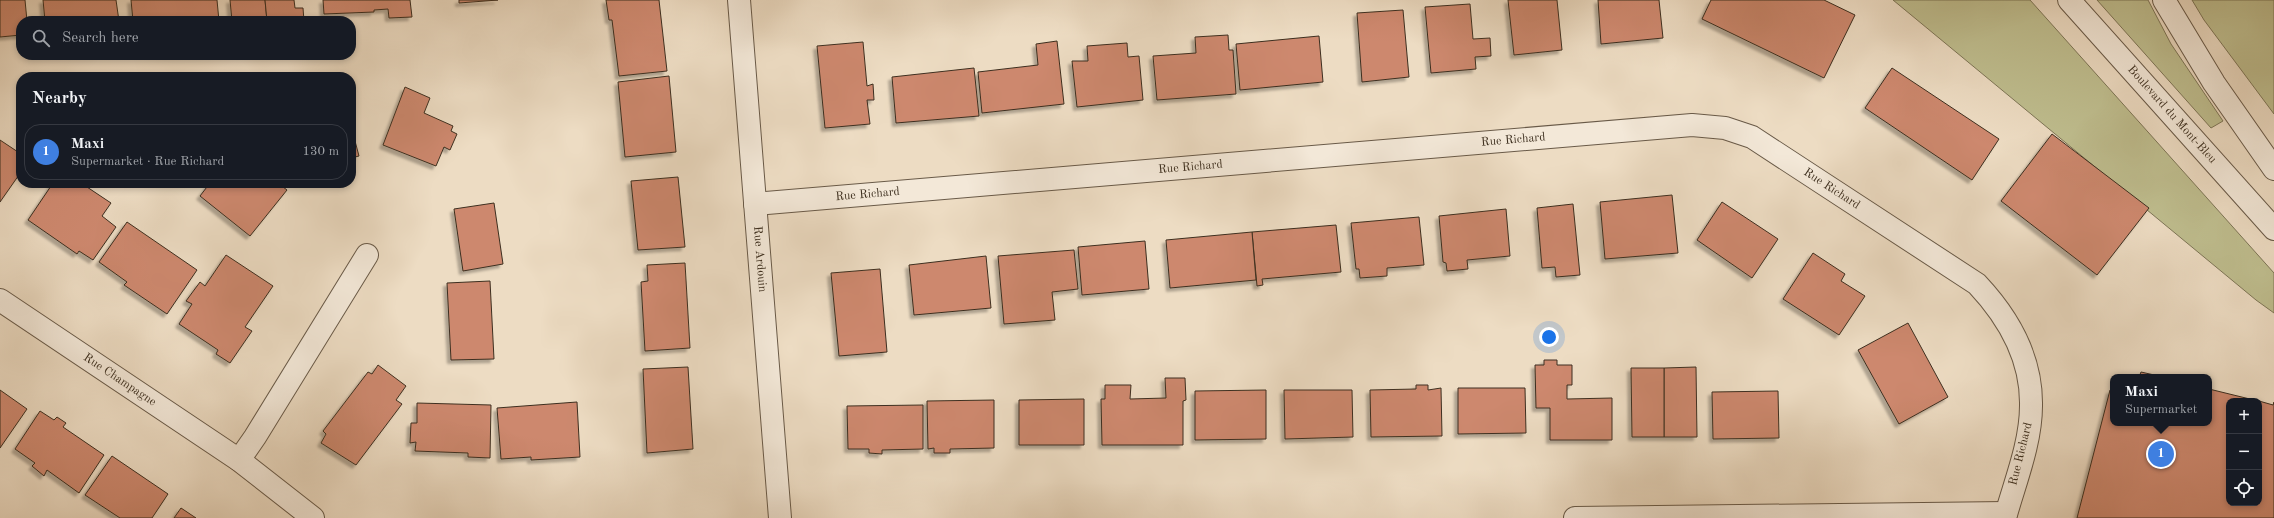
<!DOCTYPE html>
<html lang="en">
<head>
<meta charset="utf-8">
<style>
  :root { --surface:#171b24; --page:#20242c; --text:#f1f3f6; --muted:#9ea1a6; --line:#363941; --accent:#c59692 }
  body { margin:0; font-family:"Old Standard TT",serif; background:var(--page); color:var(--text) }
  .controls { position:absolute; right:12px; bottom:12px; display:grid; overflow:hidden; border-radius:8px; box-shadow:0 2px 6px #0003 }
  .controls button { width:36px; height:36px; display:grid; place-items:center; padding:0; border:0; border-bottom:1px solid var(--line); background:var(--surface); color:var(--text); font:20px sans-serif }
  .you { position:absolute; left:1549px; top:337px; width:14px; height:14px; margin:-10px; border:3px solid #fff; border-radius:50%; background:#1a73e8; box-shadow:0 0 0 6px #1a73e833 }
  .badge { display:grid; place-items:center; width:26px; height:26px; border-radius:50%; background:var(--accent); color:#fff; font-size:13px; font-weight:700 }
  .pin { position:absolute; translate:-50% -50%; border:2px solid #fff; box-shadow:0 1px 4px #0006 }
  .popup { position:absolute; left:2110px; top:374px; width:102px; height:52px; box-sizing:border-box; display:grid; place-content:center; border-radius:8px; background:var(--surface); filter:drop-shadow(0 1px 3px #0005); font-size:13px; white-space:nowrap; color:var(--muted) }
  .popup b { font-size:15px; color:var(--text) }
  .popup::after { content:''; position:absolute; left:50%; top:100%; margin-left:-8px; border:8px solid transparent; border-top-color:var(--surface) }
  .list { margin:0; padding:0; list-style:none }
  h2 { display:flex; justify-content:space-between; align-items:center; height:52px; margin:0; padding:0 16px; font-size:17px }
  h2 small { font-size:13px; font-weight:400; color:var(--muted) }
  .list li { display:grid; grid-template-columns:26px 1fr auto; gap:12px; align-items:center; box-sizing:border-box; height:56px; margin:0 8px 8px; padding:0 8px; border:1px solid var(--line); border-radius:16px }
  .list b { display:block; font-size:15px; white-space:nowrap }
  .list p { margin:0; font-size:13px; white-space:nowrap; color:var(--muted) }
  .list em { font-size:13px; font-style:normal; color:var(--muted) }
  .icon { flex:none; width:22px; height:22px; fill:none; stroke:currentColor; stroke-width:2; stroke-linecap:round; stroke-linejoin:round }
  .map { position:relative; flex:none; width:2274px; height:518px; overflow:hidden }
  .search { position:absolute; background:var(--surface); box-shadow:0 2px 6px #0003; left:16px; top:16px; width:340px; height:44px; display:flex; align-items:center; gap:10px; box-sizing:border-box; padding:0 14px; border-radius:16px; color:var(--muted); font-size:15px }
  .panel { position:absolute; background:var(--surface); box-shadow:0 2px 6px #0003; left:16px; top:72px; width:340px; height:116px; border-radius:16px }
  .map>svg:first-child { display:block }
  .green { fill:#bfbe8f; stroke:#7e7657 }
  .building { fill:#cd886e; stroke:#3d2f1f; filter:url(#shadow) }
  .lines { fill:none; stroke-linecap:round; stroke-linejoin:round }
  .minor-casing { stroke:#695a48; stroke-width:24 }
  .tertiary-casing { stroke:#695a48; stroke-width:24 }
  .minor { stroke:#f3e8d8; stroke-width:22 }
  .tertiary { stroke:#f3e8d8; stroke-width:22 }
  .labels { text-anchor:middle; dominant-baseline:central; stroke-width:3.5; stroke-linejoin:round; paint-order:stroke }
  .street-label { font-size:12px; fill:#3d2f1f; stroke:#f3e8d8 }
</style>
</head>
<body>
<div class="map">
<svg width="2274" height="518" viewBox="0 0 2274 518">
  <defs>
    <filter id="shadow"><feDropShadow dx="-3.5" dy="3.5" stdDeviation="1" flood-color="#0004"/></filter>
  </defs>
  <rect width="100%" height="100%" fill="#eddcc3"/>
  <filter id="stains"><feTurbulence type="fractalNoise" baseFrequency=".005" numOctaves="4"/><feColorMatrix values="0 0 0 0 .2 0 0 0 0 .09 0 0 0 0 .02 0 0 0 .5 -.17"/></filter>
  <radialGradient id="worn" r=".72"><stop offset=".6" stop-color="#630" stop-opacity="0"/><stop offset="1" stop-color="#630" stop-opacity=".3"/></radialGradient>
  <g class="green">
    <path d="M1893,0H2030L2274,273V313L2256,300Z"/>
    <path d="M2097,0H2148L2171,44L2223,121L2211,128Z"/>
    <path d="M2192,0H2274V114L2204,20Z"/>
  </g>
  <g class="building">
    <path d="M0,0H25L27,21H21V35L0,37Z"/>
    <path d="M43,0H116L119,21H45Z"/>
    <path d="M131,0H217L219,21H133Z"/>
    <path d="M230,0H265L267,21H232Z"/>
    <path d="M265,0H294L295,8H303L304,21H267Z"/>
    <path d="M323,0H410L412,17L389,18L388,9L374,10V12L324,14Z"/>
    <path d="M459,0H498L459,3Z"/>
    <path d="M606,0H659L667,71L619,76L612,20H609Z"/>
    <path d="M1508,0H1557L1562,50L1514,55Z"/>
    <path d="M1598,0H1659L1663,38L1601,44Z"/>
    <path d="M1711,0H1824L1855,15L1824,78L1702,19Z"/>
    <path d="M1470,4L1473,39L1490,38L1491,56L1475,57L1476,69L1431,73L1425,7Z"/>
    <path d="M1403,10L1409,77L1362,82L1357,13Z"/>
    <path d="M1228,35L1229,50H1233L1236,94L1157,100L1153,56L1196,53L1195,37Z"/>
    <path d="M1319,36L1323,82L1240,90L1236,44Z"/>
    <path d="M1057,41L1064,104L982,113L978,72L1038,65L1036,44Z"/>
    <path d="M863,42L867,86L873,84L874,100H867L870,124L825,128L817,46Z"/>
    <path d="M1127,43L1128,57L1139,56L1143,100L1077,107L1072,61H1088L1087,46Z"/>
    <path d="M974,68L979,116L896,123L892,77Z"/>
    <path d="M1892,68L1999,139L1972,180L1865,108Z"/>
    <path d="M669,76L676,152L625,157L618,82Z"/>
    <path d="M405,87L430,98L424,113L453,126L451,131L457,134L450,150L444,147L436,166L383,145Z"/>
    <path d="M351,126L359,156L351,158Z"/>
    <path d="M2052,134L2149,208L2097,275L2001,201Z"/>
    <path d="M0,140L21,154V172L0,202Z"/>
    <path d="M678,177L685,247L638,250L631,181Z"/>
    <path d="M53,183H81L111,203L102,216L116,227L93,260L79,251L77,254L28,220Z"/>
    <path d="M210,183H278L287,190L250,236L200,196Z"/>
    <path d="M1672,195L1678,253L1605,259L1600,202Z"/>
    <path d="M1722,202L1778,239L1752,278L1697,240Z"/>
    <path d="M494,203L503,264L463,271L454,209Z"/>
    <path d="M1573,204L1580,275L1556,277L1555,267L1542,268L1537,208Z"/>
    <path d="M1506,209L1510,256L1467,260L1468,269L1447,271L1446,263L1443,262L1439,216Z"/>
    <path d="M1419,217L1424,265L1387,268V276L1360,278L1359,269H1356L1351,223Z"/>
    <path d="M127,222L197,270L167,314L124,285L127,282L99,262Z"/>
    <path d="M1336,225L1341,272L1262,279L1263,285L1257,286L1252,232Z"/>
    <path d="M1252,232L1256,280L1170,288L1166,240Z"/>
    <path d="M1145,241L1149,289L1082,295L1078,247Z"/>
    <path d="M1074,250L1078,289L1052,292L1055,320L1004,324L998,256Z"/>
    <path d="M1813,253L1845,274L1841,281L1865,296L1839,335L1783,299Z"/>
    <path d="M226,255L273,286L245,327L252,331L230,363L216,354L218,350L179,324L192,304L186,301L200,282L205,286Z"/>
    <path d="M986,256L991,308L914,315L909,265Z"/>
    <path d="M685,263L690,348L645,351L641,282L648,281L647,265Z"/>
    <path d="M880,269L887,352L839,356L831,273Z"/>
    <path d="M490,281L494,359L451,360L447,283Z"/>
    <path d="M1908,323L1948,397L1899,424L1858,350Z"/>
    <path d="M1544,360H1557V365H1572V385H1567V399L1612,398V440H1550V408H1536L1535,365H1544Z"/>
    <path d="M378,365L406,386L396,400L402,404L356,465L321,443L326,434L323,431L368,372L372,374Z"/>
    <path d="M688,367L693,449L647,453L643,369Z"/>
    <path d="M1696,367L1697,437H1664V368Z"/>
    <path d="M1631,368H1664V437H1632Z"/>
    <path d="M2141,372L2163,377H2139Z"/>
    <path d="M1165,378H1185L1186,400L1183,401V445H1102L1101,399H1105V385H1131L1130,399L1166,398Z"/>
    <path d="M1416,385H1428V390L1441,388L1442,436L1371,437L1370,390L1416,389Z"/>
    <path d="M1458,388H1525L1526,433L1458,434Z"/>
    <path d="M2209,389L2258,401H2229V503H2259V401L2273,405L2274,402V518H2077L2110,390L2113,391V423H2209Z"/>
    <path d="M0,390L27,409L0,448Z"/>
    <path d="M1266,390V439L1195,440V391Z"/>
    <path d="M1284,390H1352L1353,437L1285,439Z"/>
    <path d="M1778,391L1779,438L1713,439L1712,392Z"/>
    <path d="M1084,399V445H1019V400Z"/>
    <path d="M994,400V448L950,449V453H934V448L928,449L927,401Z"/>
    <path d="M577,402L580,457L531,460V457L501,459L497,408Z"/>
    <path d="M417,403L491,405L490,458L468,457V453L415,451L416,442L410,443L411,423H417Z"/>
    <path d="M923,405V449L882,450V454L869,453V449H848L847,406Z"/>
    <path d="M40,411L54,420L57,417L66,423L63,427L104,455L79,493L47,470L44,476L32,466L35,463L15,449Z"/>
    <path d="M112,456L168,494L152,518H120L85,495Z"/>
    <path d="M181,508L196,518H174Z"/>
  </g>
  <g class="lines">
    <g class="minor-casing">
      <g id="minor">
        <path id="s1" d="M739,0L780,518"/>
        <path id="s2" d="M755,204L1692,125L1725,128L1752,137L1977,284C2008,317 2032,358 2031,406C2031,443 2015,482 2005,518"/>
        <path id="s3" d="M0,300L239,460L313,518"/>
        <path d="M239,460L255,437L367,255"/>
        <path d="M1575,518L2006,513"/>
      </g>
    </g>
    <g class="tertiary-casing">
      <g id="tertiary">
        <path id="s4" d="M2069,0L2274,229"/>
        <path d="M2164,0L2214,83L2274,169"/>
      </g>
    </g>
    <use href="#minor" class="minor"/>
    <use href="#tertiary" class="tertiary"/>
  </g>
  <g class="labels">
    <g class="street-label">
      <text stroke="none"><textPath href="#s4" startOffset="154">Boulevard du Mont-Bleu</textPath></text>
      <text stroke="none"><textPath href="#s2" startOffset="761">Rue Richard</textPath></text>
      <text stroke="none"><textPath href="#s2" startOffset="437">Rue Richard</textPath></text>
      <text stroke="none"><textPath href="#s2" startOffset="1097">Rue Richard</textPath></text>
      <text stroke="none"><textPath href="#s2" startOffset="113">Rue Richard</textPath></text>
      <text stroke="none"><textPath href="#s1" startOffset="260">Rue Ardouin</textPath></text>
      <text stroke="none"><textPath href="#s3" startOffset="144">Rue Champagne</textPath></text>
      <text transform="translate(2021 454) rotate(-76)">Rue Richard</text>
    </g>
  </g>
  <rect width="100%" height="100%" filter="url(#stains)"/>
  <rect width="100%" height="100%" fill="url(#worn)"/>
</svg>
<div class="controls">
<button>+</button>
<button>−</button>
<button><svg class="icon" aria-label="locate" viewBox="0 0 24 24"><circle cx="12" cy="12" r="6"/><path d="M12 2v4M12 18v4M2 12h4M18 12h4"/></svg></button>
</div>
<div class="you"></div>
<div class="pin badge" style="left:2161px;top:454px;background:#3f7fe0">1</div>
<div class="popup"><b>Maxi</b>Supermarket</div>
<div class="search"><svg class="icon" aria-label="search" viewBox="0 0 24 24"><circle cx="10" cy="10" r="6"/><path d="M15 15l6 6"/></svg>Search here</div>
<section class="panel">
<h2>Nearby<small></small></h2>
<ul class="list">
<li><span class="badge" style="background:#3f7fe0">1</span><div><b>Maxi</b><p>Supermarket · Rue Richard</p></div><em>130 m</em></li>
</ul>
</section>
</div>
</body>
</html>
